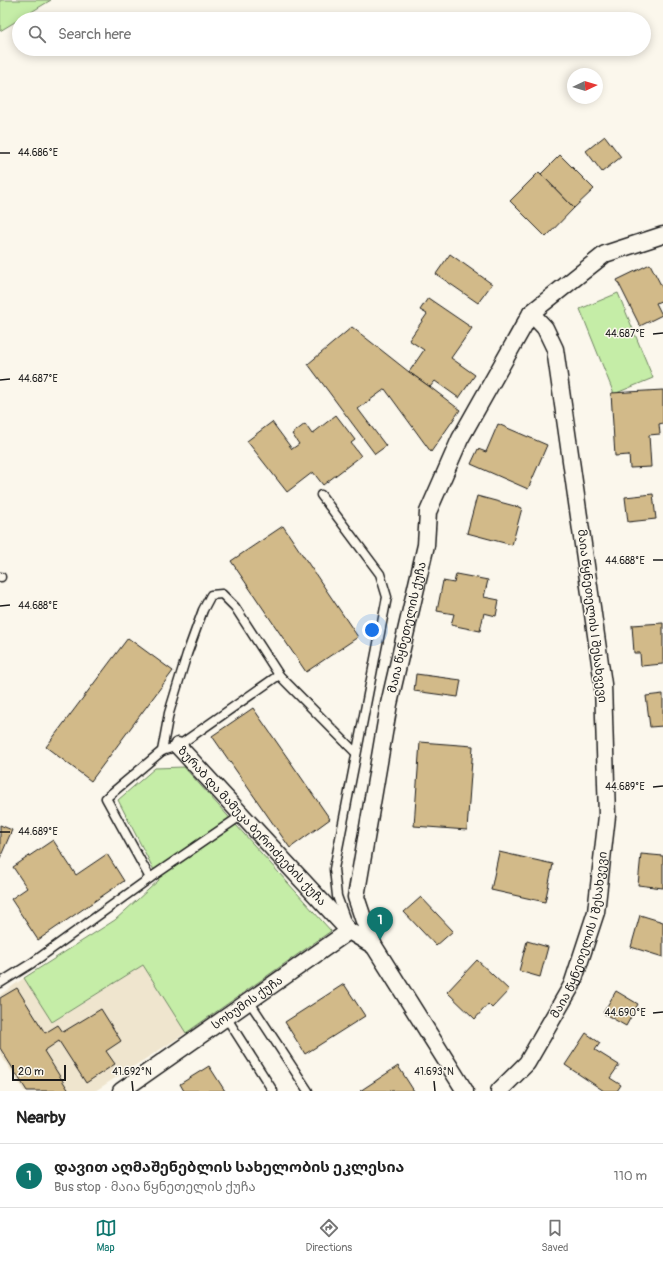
<!DOCTYPE html>
<html lang="en">
<head>
<meta charset="utf-8">
<style>
  :root { --surface:#fff; --page:#f6f6f6; --text:#222; --muted:#767676; --line:#e0e0e0; --accent:#0f766e }
  body { margin:0; font-family:Pangolin,"Noto Sans Georgian",sans-serif; background:var(--page); color:var(--text) }
  .compass { position:absolute; left:567px; top:68px; width:36px; height:36px; border-radius:50%; background:var(--surface); box-shadow:0 2px 10px #0003; rotate:86deg }
  .scale { position:absolute; left:12px; bottom:10px; width:54px; box-sizing:border-box; padding-left:4px; border:2px solid #1c1c1c; border-top:0; font-size:11px; line-height:14px; white-space:nowrap; color:#1c1c1c; -webkit-text-stroke:3px #fbf7ec; paint-order:stroke }
  .you { position:absolute; left:372px; top:630px; width:14px; height:14px; margin:-10px; border:3px solid #fff; border-radius:50%; background:#1a73e8; box-shadow:0 0 0 6px #1a73e833 }
  .badge { display:grid; place-items:center; width:26px; height:26px; border-radius:50%; background:var(--accent); color:#fff; font-size:13px; font-weight:700 }
  .pin { position:absolute; translate:-50% -33px; filter:drop-shadow(0 1px 2px #0008) }
  .pin::after { content:''; position:absolute; top:21px; width:14px; height:12px; background:inherit; clip-path:polygon(0 0,100% 0,50% 100%) }
  .list { margin:0; padding:0; list-style:none }
  h2 { display:flex; justify-content:space-between; align-items:center; height:52px; margin:0; padding:0 16px; font-size:17px }
  h2 small { font-size:13px; font-weight:400; color:var(--muted) }
  .list li { display:grid; grid-template-columns:26px 1fr auto; gap:12px; align-items:center; box-sizing:border-box; height:64px; padding:0 16px; border-top:1px solid var(--line) }
  .list b { display:block; font-size:15px; white-space:nowrap }
  .list p { margin:0; font-size:13px; white-space:nowrap; color:var(--muted) }
  .list em { font-size:13px; font-style:normal; color:var(--muted) }
  .icon { flex:none; width:22px; height:22px; fill:none; stroke:currentColor; stroke-width:2; stroke-linecap:round; stroke-linejoin:round }
  .map { position:relative; flex:none; width:663px; height:1091px; overflow:hidden }
  .search { position:absolute; background:var(--surface); box-shadow:0 2px 10px #0003; left:12px; right:12px; top:12px; height:44px; display:flex; align-items:center; gap:10px; box-sizing:border-box; padding:0 14px; border-radius:22px; color:var(--muted); font-size:15px }
  .sheet { height:116px; background:var(--surface) }
  nav { display:flex; justify-content:space-around; align-items:center; box-sizing:border-box; height:56px; border-top:1px solid var(--line); background:var(--surface); font-size:11px; color:var(--muted) }
  nav a { display:grid; justify-items:center; gap:2px }
  nav .on { color:var(--accent) }
  .map>svg:first-child { display:block }
  .built { fill:#efe5ce }
  .green { fill:#c5eda7; stroke:#708462 }
  .building { fill:#d2ba89; stroke:#1c1c1c }
  .lines { fill:none; stroke-linecap:round; stroke-linejoin:round }
  .lane-casing { stroke:#1c1c1c; stroke-width:11 }
  .street-casing { stroke:#1c1c1c; stroke-width:19 }
  .lane { stroke:#fbf7ec; stroke-width:8 }
  .street { stroke:#fbf7ec; stroke-width:16 }
  .ticks { fill:none; stroke:#1c1c1c; stroke-width:1.5 }
  .labels { text-anchor:middle; dominant-baseline:central; stroke-width:3; stroke-linejoin:round; paint-order:stroke }
  .street-label { font-size:12px; fill:#1c1c1c; stroke:#fbf7ec }
  .ticks-label { font-size:10px; text-anchor:middle; fill:#1c1c1c; stroke:#fbf7ec; stroke-width:3; stroke-linejoin:round; paint-order:stroke }
</style>
</head>
<body>
<div class="map">
<svg width="663" height="1091" viewBox="0 0 663 1091">
  <rect width="100%" height="100%" fill="#fbf7ec"/>
  <filter id="ink" filterUnits="userSpaceOnUse"><feTurbulence type="fractalNoise" baseFrequency=".025" numOctaves="2"/><feDisplacementMap in="SourceGraphic" scale="8" xChannelSelector="R" yChannelSelector="G"/><feConvolveMatrix kernelMatrix="1 2 1 2 8 2 1 2 1" color-interpolation-filters="sRGB"/></filter>
  <g filter="url(#ink)">
    <path class="built" d="M143,965L186,1033L95,1091H24L0,1054V995L24,978L53,1022Z"/>
    <g class="green">
      <path d="M0,0H51L0,31Z"/>
      <path d="M618,293L653,378L614,394L580,309Z"/>
      <path d="M184,767L331,931L186,1033L143,965L52,1022L24,978L115,920L159,880L118,800L155,768Z"/>
    </g>
    <g class="building">
      <path d="M605,136L621,157L602,172L586,151Z"/>
      <path d="M560,155L594,189L574,208L541,174Z"/>
      <path d="M539,172L574,208L546,237L510,201Z"/>
      <path d="M450,254L492,284L478,303L436,274Z"/>
      <path d="M650,264L663,289V300L656,303L662,315L640,326L617,280Z"/>
      <path d="M428,298L472,328L451,358L475,375L459,398L435,381L430,387L409,372L424,350L409,340L427,314L420,310Z"/>
      <path d="M352,327L409,372L430,387L460,410L431,452L385,389L358,409L386,446L375,454L308,364Z"/>
      <path d="M663,390V423L659,424L660,434L649,435L651,467L630,468L629,455L615,456L611,393Z"/>
      <path d="M336,415L355,440L351,443L361,456L323,485L313,472L287,492L247,441L272,422L292,449L299,444L292,434L305,424L312,434Z"/>
      <path d="M498,424L547,445L528,489L471,464L478,449L486,452Z"/>
      <path d="M653,494L656,519L628,522L625,497Z"/>
      <path d="M477,496L522,508L512,545L467,533Z"/>
      <path d="M283,526L358,637L306,672L231,561Z"/>
      <path d="M456,574L488,580L484,597L499,600L496,616L484,613L480,631L451,625L454,614L437,611L443,581L454,583Z"/>
      <path d="M663,623V664L641,666L640,653H634L632,625Z"/>
      <path d="M128,638L173,671L91,781L46,747Z"/>
      <path d="M416,674L461,680L458,697L414,691Z"/>
      <path d="M663,694V726L650,727L646,696Z"/>
      <path d="M253,708L330,819L290,848L212,736Z"/>
      <path d="M420,742L473,746L467,830L414,826Z"/>
      <path d="M0,825L12,830L0,858Z"/>
      <path d="M53,840L76,875L107,854L124,881L38,940L11,899L27,888L13,867Z"/>
      <path d="M499,852L553,864L545,902L491,890Z"/>
      <path d="M641,854L663,856V888L638,885Z"/>
      <path d="M421,897L453,931L436,946L404,912Z"/>
      <path d="M640,915L663,922V957L631,947Z"/>
      <path d="M527,941L548,947L540,977L519,971Z"/>
      <path d="M477,960L509,990L492,1008L488,1004L475,1019L447,992Z"/>
      <path d="M344,984L365,1016L305,1054L285,1022Z"/>
      <path d="M17,988L45,1033L58,1025L63,1032L101,1009L121,1041L106,1051L115,1064L86,1083L59,1041L44,1051L69,1091H27L0,1048V998Z"/>
      <path d="M616,991L638,1004L626,1026L603,1013Z"/>
      <path d="M586,1033L600,1043L595,1050L619,1065L610,1078L621,1085L617,1091H604L565,1065Z"/>
      <path d="M209,1066L225,1091H184L180,1084Z"/>
      <path d="M398,1066L414,1091H360Z"/>
    </g>
    <g class="lines">
      <g class="lane-casing">
        <g id="lane">
          <path d="M321,495L380,574L387,597L334,869L337,896L346,921"/>
          <path d="M0,577H1"/>
          <path d="M162,751L169,713L187,654L203,610L211,595L222,594L235,607L279,675"/>
          <path d="M242,815L150,878L106,798L162,751L178,746L279,675L356,753"/>
          <path d="M0,983L32,963L150,878"/>
          <path d="M249,1001L308,1091"/>
          <path d="M226,1017L273,1091"/>
        </g>
      </g>
      <g class="street-casing">
        <g id="street">
          <path id="s1" d="M178,746L349,931"/>
          <path id="s2" d="M121,1091L349,931L374,946"/>
          <path id="s3" d="M465,1091L374,946L363,918L356,897L389,704L426,545L428,512L460,439L531,313L605,254L663,235"/>
          <path id="s4" d="M499,1091L527,1063L572,985L596,912L607,816L603,684L555,349L545,328L531,313"/>
        </g>
      </g>
      <use href="#lane" class="lane"/>
      <use href="#street" class="street"/>
    </g>
  </g>
  <path class="ticks" d="M0,153H10M653,334L663,333M0,380L10,379M653,560H663M0,606L10,605M653,787L663,786M0,832H10M653,1013L663,1012M132,1081L133,1091M434,1081L435,1091"/>
  <g class="labels">
    <g class="street-label">
      <text transform="translate(592 616) rotate(83)">მაია წყნეთელის I შესახვევი</text>
      <text stroke="none"><textPath href="#s3" startOffset="498">მაია წყნეთელის ქუჩა</textPath></text>
      <text stroke="none"><textPath href="#s1" startOffset="109">ზურაბ და მამუკა ბეროძეების ქუჩა</textPath></text>
      <text stroke="none"><textPath href="#s4" startOffset="180">მაია წყნეთელის I შესახვევი</textPath></text>
      <text stroke="none"><textPath href="#s2" startOffset="154">სოხუმის ქუჩა</textPath></text>
    </g>
  </g>
  <g class="ticks-label">
    <text x="38" y="156">44.686°E</text>
    <text x="625" y="337">44.687°E</text>
    <text x="38" y="382">44.687°E</text>
    <text x="625" y="564">44.688°E</text>
    <text x="38" y="609">44.688°E</text>
    <text x="625" y="790">44.689°E</text>
    <text x="38" y="835">44.689°E</text>
    <text x="625" y="1016">44.690°E</text>
    <text x="132" y="1075">41.692°N</text>
    <text x="434" y="1075">41.693°N</text>
  </g>
</svg>
<svg class="compass" viewBox="-18 -18 36 36"><path d="M0-13l5 13h-10z" fill="#e53935"/><path d="M0 13l5-13h-10z" fill="#767676"/></svg>
<div class="scale">20 m</div>
<div class="you"></div>
<div class="pin badge" style="left:380px;top:940px">1</div>
<div class="search"><svg class="icon" aria-label="search" viewBox="0 0 24 24"><circle cx="10" cy="10" r="6"/><path d="M15 15l6 6"/></svg>Search here</div>
</div>
<section class="sheet">
<h2>Nearby<small></small></h2>
<ul class="list">
<li><span class="badge">1</span><div><b>დავით აღმაშენებლის სახელობის ეკლესია</b><p>Bus stop · მაია წყნეთელის ქუჩა</p></div><em>110 m</em></li>
</ul>
</section>
<nav>
<a class="on"><svg class="icon" aria-label="map" viewBox="0 0 24 24"><path d="M3 6l6-2 6 2 6-2v14l-6 2-6-2-6 2zM9 4v14M15 6v14"/></svg>Map</a>
<a><svg class="icon" aria-label="directions" viewBox="0 0 24 24"><path d="M12 3l9 9-9 9-9-9zM9 14v-3h6M13 9l2 2-2 2"/></svg>Directions</a>
<a><svg class="icon" aria-label="saved" viewBox="0 0 24 24"><path d="M7 4h10v16l-5-4-5 4z"/></svg>Saved</a>
</nav>
</body>
</html>
